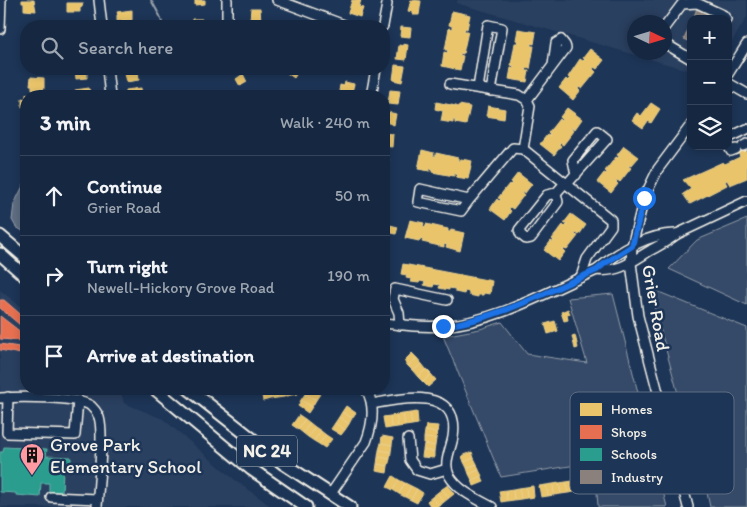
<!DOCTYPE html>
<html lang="en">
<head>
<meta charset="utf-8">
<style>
  :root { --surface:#162841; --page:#1f3048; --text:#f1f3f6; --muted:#9ea6b1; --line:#35445a }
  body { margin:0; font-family:Itim,sans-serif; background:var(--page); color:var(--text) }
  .controls { position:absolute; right:15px; top:15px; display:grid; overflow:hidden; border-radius:10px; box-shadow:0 2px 8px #0003 }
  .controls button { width:45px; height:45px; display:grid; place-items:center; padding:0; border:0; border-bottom:1px solid var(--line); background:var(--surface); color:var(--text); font:25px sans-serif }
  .compass { position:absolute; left:627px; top:15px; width:45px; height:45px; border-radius:50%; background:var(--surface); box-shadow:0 2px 8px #0003; rotate:94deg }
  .stop { position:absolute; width:15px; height:15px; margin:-11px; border:4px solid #1a73e8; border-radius:50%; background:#fff }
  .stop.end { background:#1a73e8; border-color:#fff; box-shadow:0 1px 5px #0008 }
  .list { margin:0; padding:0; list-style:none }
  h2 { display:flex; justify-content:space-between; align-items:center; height:65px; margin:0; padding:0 20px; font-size:21px }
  h2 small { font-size:16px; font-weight:400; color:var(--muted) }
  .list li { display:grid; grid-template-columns:32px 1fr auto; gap:15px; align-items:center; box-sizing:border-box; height:80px; padding:0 20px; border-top:1px solid var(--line) }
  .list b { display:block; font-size:19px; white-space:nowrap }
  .list p { margin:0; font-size:16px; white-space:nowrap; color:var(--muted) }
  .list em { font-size:16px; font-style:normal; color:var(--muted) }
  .icon { flex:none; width:28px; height:28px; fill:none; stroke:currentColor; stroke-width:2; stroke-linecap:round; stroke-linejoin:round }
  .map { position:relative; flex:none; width:747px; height:507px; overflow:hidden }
  .search { position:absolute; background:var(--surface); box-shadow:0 2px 8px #0003; left:20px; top:20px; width:370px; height:55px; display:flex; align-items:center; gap:12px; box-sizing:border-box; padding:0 18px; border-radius:20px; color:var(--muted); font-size:19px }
  .panel { position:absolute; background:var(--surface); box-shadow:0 2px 8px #0003; left:20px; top:90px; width:370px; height:305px; border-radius:20px }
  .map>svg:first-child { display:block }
  .built { fill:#2a4060; fill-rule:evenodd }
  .green { fill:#354a67; stroke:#949ea8 }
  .water { fill:#5e6d82; stroke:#9aa2ab }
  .homes { fill:#e9c46a; stroke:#ecd290 }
  .shops { fill:#e76f51; stroke:#eb967e }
  .schools { fill:#2a9d8f; stroke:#67b6aa }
  .industry { fill:#8a817c; stroke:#aaa39c }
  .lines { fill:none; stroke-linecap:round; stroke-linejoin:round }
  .stream { stroke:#9aa2ab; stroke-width:2 }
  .minor-casing { stroke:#f4f1e8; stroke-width:12 }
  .major-casing { stroke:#f4f1e8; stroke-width:15 }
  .minor { stroke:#1d3557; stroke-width:9 }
  .major { stroke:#1d3557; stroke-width:11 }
  .route { stroke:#1a73e8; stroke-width:6 }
  .labels { text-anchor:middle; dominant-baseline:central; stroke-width:5; stroke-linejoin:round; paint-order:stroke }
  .shield { fill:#1d3557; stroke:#b4b9bc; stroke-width:1 }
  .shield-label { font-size:18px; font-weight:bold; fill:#f4f1e8 }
  .street-label { font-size:19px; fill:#f4f1e8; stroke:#1d3557 }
  .poi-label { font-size:19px; fill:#f4f1e8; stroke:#1d3557; text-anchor:start }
  .key { fill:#1d3557; stroke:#5e6d82; stroke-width:1 }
  .key-label { font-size:14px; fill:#f4f1e8 }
</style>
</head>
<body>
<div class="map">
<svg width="747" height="507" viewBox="0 0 747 507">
  <rect width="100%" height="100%" fill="#1d3557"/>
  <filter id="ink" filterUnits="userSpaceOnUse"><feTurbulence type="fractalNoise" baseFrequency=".02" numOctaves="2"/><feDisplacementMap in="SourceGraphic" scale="10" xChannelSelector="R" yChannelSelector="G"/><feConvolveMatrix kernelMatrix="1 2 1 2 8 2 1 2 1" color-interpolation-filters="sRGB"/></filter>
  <g filter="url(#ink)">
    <g class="built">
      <path d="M458,0H747V17L728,48V19H691V71L456,3ZM634,22H664V52H634Z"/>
      <path d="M0,290L26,311V389H120L124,403L163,419L234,479L272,507H0Z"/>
    </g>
    <g class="green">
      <path d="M747,219V305L669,269L697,240Z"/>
      <path d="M649,288L747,328V507H710L698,449L689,419L677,390Z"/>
      <path d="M613,294L667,507H598L595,462L501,477L443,336L480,329L502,322L527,354L587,363L568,298Z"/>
    </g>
    <path class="water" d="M26,180V233L16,227L12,220L14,204Z"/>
    <g class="homes">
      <path d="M22,0H34L36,11L24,10V3H22Z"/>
      <path d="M195,0H205V4L195,5Z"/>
      <path d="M352,0H361L359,7L363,8L360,17L348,13Z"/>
      <path d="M411,0L421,1L419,15H413V12L408,11Z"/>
      <path d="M67,3H83L82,7L80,8V12H67Z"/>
      <path d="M251,8H260L261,21L254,22V19L250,20Z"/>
      <path d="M132,10V20L117,21V15H118L117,12Z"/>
      <path d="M452,11L470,15L467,29L465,28L464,31H468L463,54L460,53V55L463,56L460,70L442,66L444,52L447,53L448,50H445L449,28L452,29V26L449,25Z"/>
      <path d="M192,19H202L201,26H183V23H192Z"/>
      <path d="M401,27L411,28L410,37L400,36Z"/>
      <path d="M518,29L536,32L534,44L531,43V46H534L530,69L527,68L526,71H529L527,82L509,79L511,68H513L514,66L511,65L515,43H518V41L516,40Z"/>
      <path d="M403,44L408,45L406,60L397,59L399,45L403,46Z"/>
      <path d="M590,49L604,60L597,69L594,67L593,69L596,72L582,89L579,87L578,89L580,91L573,100L559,88L566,79L568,81L570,79L568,77L580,59L583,61L585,59L583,58Z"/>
      <path d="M395,65L405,66L402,82L393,80Z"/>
      <path d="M75,69H87V78L76,79Z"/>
      <path d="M123,69H131V71L138,70L139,80L126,82Z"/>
      <path d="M290,69L297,73L294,78L287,73Z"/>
      <path d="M243,74L247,82L240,86L236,79Z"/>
      <path d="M31,77L44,78V89H32V85H30Z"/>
      <path d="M345,82L354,84L351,96L342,95V92L339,91L340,85L344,86Z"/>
      <path d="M89,88L91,96H76L75,90Z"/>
      <path d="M141,88L142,96H126V90Z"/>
      <path d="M390,90L400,91L398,105L388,104Z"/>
      <path d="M26,94H34V96H26V107H22V98L26,99Z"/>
      <path d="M436,102L456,106L458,107L459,105L470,107L466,125L455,123V120H453V123L441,121L443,111L435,109Z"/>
      <path d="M651,103L660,109L651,123L648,121L643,128L632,120L637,113L641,116Z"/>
      <path d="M488,106L505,109L504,119L486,116Z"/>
      <path d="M567,108L582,119L575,129L572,127L571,129L574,131L563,145L560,143L559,144L561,146L554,155L540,144L547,135L549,136L550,135L548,133L559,119L561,121L562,119L560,117Z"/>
      <path d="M388,112L396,114L394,125L386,122Z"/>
      <path d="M384,133L393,134L392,147L384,146Z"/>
      <path d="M742,144L747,152V178L730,185L727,180L725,181L727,185L690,204L683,194L691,189L683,180L723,162L725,164L740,157L736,147Z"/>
      <path d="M624,146L639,157L631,166L629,165L628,166L631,168L620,182L617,180L616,182L618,184L611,193L597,182L604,173L606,174L607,172L605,171L616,157L618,158L619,156L617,155Z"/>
      <path d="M422,150L434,153L433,156H436V153L458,158V161H460L461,159L472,161L468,179L456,177L457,174H454V176L432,172L433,169L430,168V171L418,169Z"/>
      <path d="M384,159H389L387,171H384Z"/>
      <path d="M518,173L532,184L525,193L523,192L521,193L524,195L513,209L510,207L509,209L511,211L505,220L490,209L497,199L499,201L501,199L498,198L509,184L511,185L513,183L511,182Z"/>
      <path d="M571,214L586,225L579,235L576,233L575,235L578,236L567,250L564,249L563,250L565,252L558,261L544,250L551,241L553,242L554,241L552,239L563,225L565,227L567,225L564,223Z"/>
      <path d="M410,220L424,223L423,226L426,227V224L448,229V232H450L451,230L464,233L460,251L446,247L447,245L444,244V247L422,242L423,240L420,239L419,241L405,238Z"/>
      <path d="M390,225L398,227L396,234L388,232Z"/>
      <path d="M403,264L492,281L490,294L484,293L483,295H478V297L469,295V292L465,291L464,294L455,292V289L449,288V290L439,288L440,285L434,284L433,287L424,285L425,282L420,281L419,283L411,282V279L406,278L407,275L401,274Z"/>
      <path d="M568,309L570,314L567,315L568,320L564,321L561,312Z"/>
      <path d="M555,321L558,331L548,334L545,324Z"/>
      <path d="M575,335L578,348L575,349L572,336Z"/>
      <path d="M412,353L417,358L408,366L404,361Z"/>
      <path d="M417,358L422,364L413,371L408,366Z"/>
      <path d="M422,364L426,369L418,377L413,371Z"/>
      <path d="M426,369L431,374L423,382L418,377Z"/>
      <path d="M431,374L436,380L428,387L423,382Z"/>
      <path d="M268,389L270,399L263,401L261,390Z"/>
      <path d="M268,389H275L277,398L270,399Z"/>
      <path d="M275,389H283L284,397L277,398Z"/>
      <path d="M283,389H290L291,395L284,397Z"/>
      <path d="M290,389H297L298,394L291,395Z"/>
      <path d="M308,389L320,394L316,400L305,394Z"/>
      <path d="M305,394L316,400L312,407L301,400Z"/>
      <path d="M301,400L312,407L308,413L298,406Z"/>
      <path d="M346,406L356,413L352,418L342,412Z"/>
      <path d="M342,412L352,418L349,424L339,417Z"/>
      <path d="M417,412L418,424L412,425L410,413Z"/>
      <path d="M410,413L412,425L405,426L403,414Z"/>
      <path d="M403,414L405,426L398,427L396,415Z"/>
      <path d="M299,415L305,419L298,429L292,425Z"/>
      <path d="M396,415L398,427L391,428L390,416Z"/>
      <path d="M390,416L391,428L385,429L383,417Z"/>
      <path d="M339,417L349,424L345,430L335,423Z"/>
      <path d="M305,419L310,423L303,433L298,429Z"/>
      <path d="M310,423L315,427L308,437L303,433Z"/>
      <path d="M335,423L345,430L341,435L331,429Z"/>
      <path d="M426,425L438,426L437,433L425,431Z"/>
      <path d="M315,427L321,431L314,441L308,437Z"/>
      <path d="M321,431L326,435L319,444L314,441Z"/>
      <path d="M425,431L437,433L436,439L424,438Z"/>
      <path d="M326,435L332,439L325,448L319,444Z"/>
      <path d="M382,436L393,438L392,445L381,443Z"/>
      <path d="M424,438L436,439L435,446L424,444Z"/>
      <path d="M381,443L392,445L391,452L379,450Z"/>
      <path d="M424,444L435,446L434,452L423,450Z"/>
      <path d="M379,450L391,452L390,459L378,457Z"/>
      <path d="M423,450L434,452V458L422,457Z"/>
      <path d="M472,452L474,458L464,462L462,456Z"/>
      <path d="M378,457L390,459L388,466L377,464Z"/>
      <path d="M474,458L477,464L467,468L464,462Z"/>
      <path d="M377,464L388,466L387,473L376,471Z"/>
      <path d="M477,464L479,470L469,474L467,468Z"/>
      <path d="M479,470L482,476L472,480L469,474Z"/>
      <path d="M393,476L399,480L393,490L387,487Z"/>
      <path d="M482,476L484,482L474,486L472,480Z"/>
      <path d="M399,480L405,483L399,494L393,490Z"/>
      <path d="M573,481L574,492L568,493L566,482Z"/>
      <path d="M566,482L568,493L561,494L559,483Z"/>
      <path d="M405,483L411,486L405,497L399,494Z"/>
      <path d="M559,483L561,494L554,495L553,484Z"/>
      <path d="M553,484L554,495L548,496L546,485Z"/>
      <path d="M448,485L454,494L449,498L442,489Z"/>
      <path d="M546,485L548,496L541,497L539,486Z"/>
      <path d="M411,486L417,489L411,500L405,497Z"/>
      <path d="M533,486L534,497L527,498L526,487Z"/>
      <path d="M526,487L527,498L521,499L519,488Z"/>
      <path d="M519,488L521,499L514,500L513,489Z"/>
      <path d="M417,489L423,493L417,503L411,500Z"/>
      <path d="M442,489L449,498L444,502L437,493Z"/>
      <path d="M513,489L514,500L507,501L506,490Z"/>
      <path d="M506,490L507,501L501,502L499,491Z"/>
      <path d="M437,493L444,502L439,506L432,497Z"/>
      <path d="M432,497L439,506L437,507H431L427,501Z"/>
    </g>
    <g class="shops">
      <path d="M0,300H4L26,319V330L0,308Z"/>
      <path d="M0,316L26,336V341L0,339Z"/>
      <path d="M0,344L26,348V355L0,350Z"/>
    </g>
    <path class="schools" d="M4,447L47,449L46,456L71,457V469H63L62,494L49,493V483H41L40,497L16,495V493L0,492V452H3Z"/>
    <g class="industry">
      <path d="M697,8L719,18L718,19H693Z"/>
      <path d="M691,23V42L684,39Z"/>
    </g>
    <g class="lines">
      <path class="stream" d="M151,0L160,16L163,26"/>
      <g class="minor-casing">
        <g id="minor">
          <path d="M99,0L102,26"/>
          <path d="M227,0V20"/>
          <path d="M277,0L347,26"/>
          <path d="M383,26L387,4"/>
          <path d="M664,28L682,4L697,3L723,15L726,19"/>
          <path d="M0,29L1,0"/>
          <path d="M664,43L691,59"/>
          <path d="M107,69L110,96"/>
          <path d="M728,74L747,44"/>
          <path d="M728,83L747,94"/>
          <path d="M450,84L519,95L527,100L530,106L523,149L611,220V226L587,259L581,277"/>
          <path d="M478,88L488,25L502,28L491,91"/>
          <path d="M371,96L376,69"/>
          <path d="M527,100L566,48L565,45L561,40L556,43L553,65"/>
          <path d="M728,138L747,129"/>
          <path d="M728,145L731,151L736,149"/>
          <path d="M743,146L747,144"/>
          <path d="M567,184L607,139L597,131L573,160L576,175"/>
          <path d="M556,193L558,202L531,238L526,239L521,235L519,230L547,195L556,193L565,183"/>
          <path d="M469,200L461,211L418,202L420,189L469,200L513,148L523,149"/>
          <path d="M597,270C618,273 633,261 651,250C660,245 668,241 677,234L747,201"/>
          <path d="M384,323C403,325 422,328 441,326C496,322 547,292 597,270C617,252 649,233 677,234"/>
          <path d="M400,325L399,313L393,299L395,289L447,300"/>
          <path d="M8,397L7,433L75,435L78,400"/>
          <path d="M0,398C18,397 78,396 91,406C93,408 97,413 98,415C105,427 98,490 97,507"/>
          <path d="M372,404C402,398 461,386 453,437C451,449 443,463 449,475C458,491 477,499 492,507"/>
          <path d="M408,439L410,460L417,470L430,474L447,469"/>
          <path d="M330,495L366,442C373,424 376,406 366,389"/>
          <path d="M51,497L97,499"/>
          <path d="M688,507L638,316L631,263L632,246L644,198L658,169L691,125"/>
        </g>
      </g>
      <g class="major-casing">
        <g id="major">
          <path d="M0,236L26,258"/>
          <path d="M0,254L26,277"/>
          <path d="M155,389L251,469L306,507"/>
          <path d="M189,389L284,464L350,507"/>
        </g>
      </g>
      <use href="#minor" class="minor"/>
      <use href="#major" class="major"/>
    </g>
  </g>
  <g class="lines" filter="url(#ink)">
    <path class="route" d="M443,326C498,319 547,292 597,270L604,264L632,246L644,198"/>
  </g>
  <defs>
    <g id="building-pin" transform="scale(1.25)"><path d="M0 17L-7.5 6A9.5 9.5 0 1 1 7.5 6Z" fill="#ff9aa2" stroke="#1d3557"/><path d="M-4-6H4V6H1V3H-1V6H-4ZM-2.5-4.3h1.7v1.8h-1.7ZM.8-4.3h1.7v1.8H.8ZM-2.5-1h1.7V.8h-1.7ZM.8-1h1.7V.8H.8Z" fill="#111"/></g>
  </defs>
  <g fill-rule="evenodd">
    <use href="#building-pin" x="32" y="455"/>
  </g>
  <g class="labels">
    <rect class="shield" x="237" y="435.5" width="60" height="31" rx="4"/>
    <g class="shield-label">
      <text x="267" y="451">NC 24</text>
    </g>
    <g class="street-label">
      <text transform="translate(656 308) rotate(80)">Grier Road</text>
    </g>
    <g class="poi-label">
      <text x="50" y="444">Grove Park<tspan x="50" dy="22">Elementary School</tspan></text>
    </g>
  </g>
  <rect x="570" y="392" width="164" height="102" rx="8" class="key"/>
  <rect x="580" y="403" width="22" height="13" fill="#e9c46a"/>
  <rect x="580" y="425" width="22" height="14" fill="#e76f51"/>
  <rect x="580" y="448" width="22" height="13" fill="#2a9d8f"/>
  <rect x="580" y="470" width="22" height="14" fill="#8a817c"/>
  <g class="key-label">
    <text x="611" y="414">Homes</text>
    <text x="611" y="437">Shops</text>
    <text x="611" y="459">Schools</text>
    <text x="611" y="482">Industry</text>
  </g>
</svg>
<div class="controls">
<button>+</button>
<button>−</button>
<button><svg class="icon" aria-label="layers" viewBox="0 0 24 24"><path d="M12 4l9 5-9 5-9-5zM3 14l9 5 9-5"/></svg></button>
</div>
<svg class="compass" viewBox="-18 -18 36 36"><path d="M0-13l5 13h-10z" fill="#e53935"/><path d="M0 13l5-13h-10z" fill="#9ea6b1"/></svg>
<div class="stop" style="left:644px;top:198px"></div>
<div class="stop end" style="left:443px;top:326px"></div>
<div class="search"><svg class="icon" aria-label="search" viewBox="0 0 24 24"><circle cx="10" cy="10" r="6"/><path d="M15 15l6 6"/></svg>Search here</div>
<section class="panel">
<h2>3 min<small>Walk · 240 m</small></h2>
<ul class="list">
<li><svg class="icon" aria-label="ahead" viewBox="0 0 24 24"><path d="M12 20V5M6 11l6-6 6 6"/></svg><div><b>Continue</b><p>Grier Road</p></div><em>50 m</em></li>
<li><svg class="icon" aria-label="right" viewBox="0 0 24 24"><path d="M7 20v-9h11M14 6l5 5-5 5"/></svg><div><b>Turn right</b><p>Newell-Hickory Grove Road</p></div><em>190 m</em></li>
<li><svg class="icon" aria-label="arrive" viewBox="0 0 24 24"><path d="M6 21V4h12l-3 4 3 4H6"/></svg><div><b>Arrive at destination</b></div></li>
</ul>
</section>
</div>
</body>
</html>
